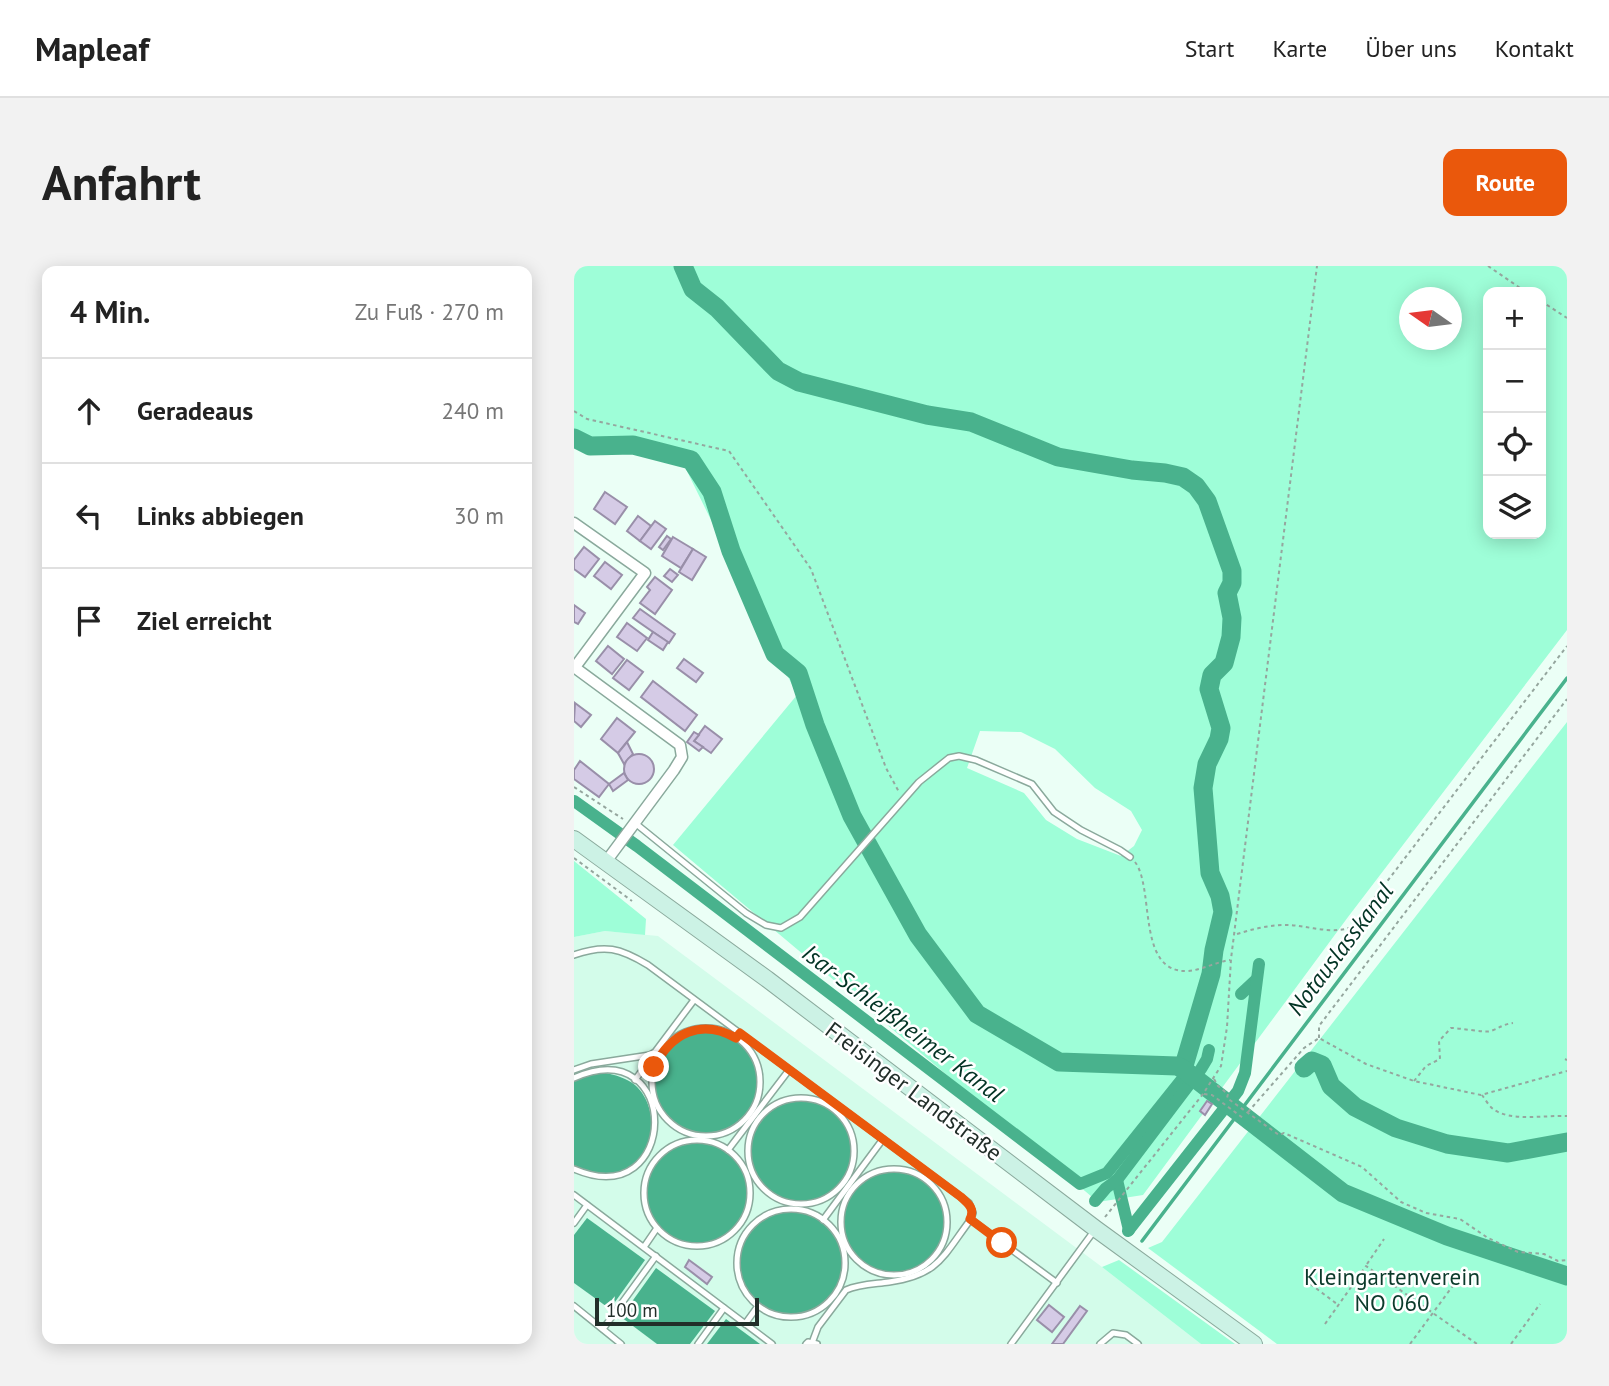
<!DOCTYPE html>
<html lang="de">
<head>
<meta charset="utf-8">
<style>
  :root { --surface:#fff; --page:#f2f2f2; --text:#222; --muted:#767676; --line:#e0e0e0; --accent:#ea580c }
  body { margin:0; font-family:"PT Sans",sans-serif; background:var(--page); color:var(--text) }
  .controls { position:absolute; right:21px; top:21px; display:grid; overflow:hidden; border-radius:14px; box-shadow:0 4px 18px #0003 }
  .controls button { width:63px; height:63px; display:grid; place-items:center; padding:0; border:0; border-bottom:2px solid var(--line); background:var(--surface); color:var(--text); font:35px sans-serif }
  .compass { position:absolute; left:825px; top:21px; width:63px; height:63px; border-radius:50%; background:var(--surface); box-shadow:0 4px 18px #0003; rotate:284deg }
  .scale { position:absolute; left:21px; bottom:18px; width:164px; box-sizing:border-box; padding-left:7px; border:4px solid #222e29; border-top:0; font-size:19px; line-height:24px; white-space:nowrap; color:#222e29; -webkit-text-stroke:5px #fff; paint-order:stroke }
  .stop { position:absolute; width:21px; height:21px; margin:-16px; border:5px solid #ea580c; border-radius:50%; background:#fff }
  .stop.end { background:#ea580c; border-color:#fff; box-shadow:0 2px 7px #0008 }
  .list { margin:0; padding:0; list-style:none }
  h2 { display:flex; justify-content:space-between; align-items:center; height:91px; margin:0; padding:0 28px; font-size:30px }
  h2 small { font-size:23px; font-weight:400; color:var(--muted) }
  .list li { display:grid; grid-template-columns:46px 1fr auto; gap:21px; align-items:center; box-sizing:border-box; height:105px; padding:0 28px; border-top:2px solid var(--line) }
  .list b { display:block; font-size:26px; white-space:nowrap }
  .list em { font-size:23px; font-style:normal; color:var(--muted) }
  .icon { flex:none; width:38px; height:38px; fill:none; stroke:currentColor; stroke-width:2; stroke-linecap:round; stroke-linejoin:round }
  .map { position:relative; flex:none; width:993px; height:1078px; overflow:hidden; border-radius:14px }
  header { display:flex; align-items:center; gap:42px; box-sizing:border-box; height:98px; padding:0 35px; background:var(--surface); border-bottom:2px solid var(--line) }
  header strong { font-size:33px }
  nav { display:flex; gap:38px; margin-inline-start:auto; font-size:24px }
  .intro { display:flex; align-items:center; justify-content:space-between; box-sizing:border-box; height:168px; padding:0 42px }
  h1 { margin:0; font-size:49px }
  .button { padding:18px 32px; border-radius:14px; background:var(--accent); color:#fff; font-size:24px; font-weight:700 }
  main { display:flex; gap:42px; padding:0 42px }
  aside { flex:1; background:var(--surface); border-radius:14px; box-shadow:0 4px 18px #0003 }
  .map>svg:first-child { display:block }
  .built { fill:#d3fcea }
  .green { fill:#9efed8; fill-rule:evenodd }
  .water { fill:#49b28d }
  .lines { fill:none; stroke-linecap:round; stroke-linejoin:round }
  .stream { stroke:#49b28d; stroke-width:3.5 }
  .canal { stroke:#49b28d; stroke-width:12 }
  .river { stroke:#49b28d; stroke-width:19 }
  .building { fill:#d5cbe6; stroke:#998fa9; stroke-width:2 }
  .lane-casing { stroke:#8aa99c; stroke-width:8 }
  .street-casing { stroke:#8aa99c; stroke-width:13 }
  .secondary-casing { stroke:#8aa99c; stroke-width:18 }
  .path { stroke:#95a69e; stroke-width:2; stroke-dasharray:3.5 3.5; stroke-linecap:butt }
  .lane { stroke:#fff; stroke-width:5 }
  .street { stroke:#fff; stroke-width:10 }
  .secondary { stroke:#ccf2e5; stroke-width:16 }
  .route { stroke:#ea580c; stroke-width:9 }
  .labels { text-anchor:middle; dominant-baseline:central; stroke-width:5; stroke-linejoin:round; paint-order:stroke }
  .street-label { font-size:23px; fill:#222e29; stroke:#fff }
  .park-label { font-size:23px; fill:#0b3a2b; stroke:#fff }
  .water-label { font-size:24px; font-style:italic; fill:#023324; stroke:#fff }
</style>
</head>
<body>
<header>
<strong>Mapleaf</strong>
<nav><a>Start</a><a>Karte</a><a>Über uns</a><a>Kontakt</a></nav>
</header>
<div class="intro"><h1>Anfahrt</h1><a class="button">Route</a></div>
<main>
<aside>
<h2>4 Min.<small>Zu Fuß · 270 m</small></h2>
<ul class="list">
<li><svg class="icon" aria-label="ahead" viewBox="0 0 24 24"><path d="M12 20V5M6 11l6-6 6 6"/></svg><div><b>Geradeaus</b></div><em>240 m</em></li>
<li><svg class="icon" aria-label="left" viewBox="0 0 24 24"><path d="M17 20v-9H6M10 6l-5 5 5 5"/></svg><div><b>Links abbiegen</b></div><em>30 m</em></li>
<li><svg class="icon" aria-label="arrive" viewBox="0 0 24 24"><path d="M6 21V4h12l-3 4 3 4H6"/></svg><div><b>Ziel erreicht</b></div></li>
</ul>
</aside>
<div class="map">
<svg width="993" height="1078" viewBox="0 0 993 1078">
  <rect width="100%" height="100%" fill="#ebfff6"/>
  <path class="built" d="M31,665L84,670L528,1001L627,1078H0V671Z"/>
  <g class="green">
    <path d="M0,0H993V364L774,651L569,929L524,936L99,579L223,429L107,193L0,168ZM914,26H967V268H914ZM836,32H878V74H836ZM406,465L447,466L481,483L521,522L557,545L568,564L560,580L547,590L503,573L472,554L450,527L393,502Z"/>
    <path d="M993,456V1078H703L574,982L588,976Z"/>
    <path d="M0,595L72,653L71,669L31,665L0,671Z"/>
    <path d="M545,994L661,1078H627L528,1001Z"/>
  </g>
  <g class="water">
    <circle cx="132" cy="816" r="51"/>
    <path d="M31,807C42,809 52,812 61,819C90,845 80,904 37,908C26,910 11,903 0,901V815L15,808Z"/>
    <circle cx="227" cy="886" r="51"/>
    <circle cx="122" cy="927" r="51"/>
    <circle cx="320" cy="956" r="51"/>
    <circle cx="217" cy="997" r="51"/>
    <path d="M13,952L71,994L36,1043L0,1017V969Z"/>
    <path d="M82,1002L141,1045L116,1078H83L47,1051Z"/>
    <path d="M152,1053L186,1078H133Z"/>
  </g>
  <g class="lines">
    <g class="stream">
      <path d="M627,803L629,810L627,817"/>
      <path d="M647,832L659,831"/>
      <path d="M568,975L993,412"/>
    </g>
    <g class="canal">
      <path d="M0,535L63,580L506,918L533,907L613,807"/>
      <path d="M667,728L682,714"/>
      <path d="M543,914L555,964"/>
      <path d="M521,935L532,922L543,914L627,803L633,793L635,784"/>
      <path d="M554,965L664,825L671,807L685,698"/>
    </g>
    <g class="river">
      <path d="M109,0L119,23L143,42L204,105L225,116L353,149L397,156L484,191L558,204L591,207L609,211L622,220L633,235L658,305V317L653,327L658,352L657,371L650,397L638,409L635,423L647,462L645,473L633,498L629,522L636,607L646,630L649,646L640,684L637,708L609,803"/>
      <path d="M0,172L16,180L59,179L117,194L138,226L157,285L201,388L224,407L241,459L278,550L344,669L403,748L485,796L603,800L609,803L769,927L873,970L993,1010"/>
      <path d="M730,802L738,795L748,799L757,820L781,841L822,862L873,878L934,887L993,876"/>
    </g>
  </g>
  <g class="building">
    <path d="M31,226L53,241L41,258L20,243Z"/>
    <path d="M64,250L77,260L66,275L53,265Z"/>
    <path d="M81,255L92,263L77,283L66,275Z"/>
    <path d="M93,270L97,273L89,284L85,281Z"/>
    <path d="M99,271L119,283L107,302L88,290Z"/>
    <path d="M10,281L25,293L11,311L0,303V294Z"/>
    <path d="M119,283L132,291L118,314L105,306Z"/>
    <path d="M31,296L48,309L37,323L20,310Z"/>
    <path d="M96,303L104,309L98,316L90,310Z"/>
    <path d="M81,311L98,324L81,348L66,337L76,324L73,321Z"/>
    <path d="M0,339L11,347L4,358L0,356Z"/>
    <path d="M66,343L101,368L95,377L59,352Z"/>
    <path d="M53,357L73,372L63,385L43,371Z"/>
    <path d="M79,366L94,376L89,384L74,374Z"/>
    <path d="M34,380L50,393L38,408L22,395Z"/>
    <path d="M110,393L129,407L122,416L103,402Z"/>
    <path d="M53,394L69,406L55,424L39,412Z"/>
    <path d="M79,415L123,449L111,465L67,431Z"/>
    <path d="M1,437L17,449L7,461L0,455Z"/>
    <path d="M43,452L61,466L44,487L27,473Z"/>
    <path d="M131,460L148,473L137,487L120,475Z"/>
    <path d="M120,466L125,469L120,475L129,481L125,485L113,476Z"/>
    <path d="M53,476L59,488L50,498L44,487Z"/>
    <circle cx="65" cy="503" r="15"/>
    <path d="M6,495L35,518L25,531L0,513V504Z"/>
    <path d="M50,507L54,514L39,525L35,518Z"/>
    <path d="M633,835L638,838L631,849L626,845Z"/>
    <path d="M115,994L138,1011L133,1018L111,1001Z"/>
    <path d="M475,1039L490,1051L478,1066L463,1054Z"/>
    <path d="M506,1040L513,1045L489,1078H478Z"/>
  </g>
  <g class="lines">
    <g class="lane-casing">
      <g id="lane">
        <path d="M61,557L172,647L192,659L207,662L226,651L345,516L375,492L385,490L402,494L458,518L480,546L507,564L546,584L556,591"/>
        <path d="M0,689C31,678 46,682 74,699L395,937L399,947L397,953C369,990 365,1009 315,1016C301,1018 285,1018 272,1024L244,1061L238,1077"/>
        <circle cx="132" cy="816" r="54"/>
        <path d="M0,804L17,798L76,789L81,786L120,734"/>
        <path d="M0,812C109,764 106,949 0,903"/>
        <path d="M61,814L80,788"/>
        <circle cx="227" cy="885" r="53"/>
        <circle cx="123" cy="927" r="53"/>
        <path d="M154,884L215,804"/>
        <circle cx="320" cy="956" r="53"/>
        <path d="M0,929L198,1078"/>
        <circle cx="217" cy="997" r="54"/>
        <path d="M396,953L483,1017"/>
        <path d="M249,954L309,873"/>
        <path d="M0,957L13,939"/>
        <path d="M70,981L83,962"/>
        <path d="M0,1040L47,1078"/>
        <path d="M171,1058L184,1040"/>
        <path d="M29,1063L82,990"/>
        <path d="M124,1078L150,1042"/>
        <path d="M232,1078L234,1076L243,1078"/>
        <path d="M437,1078L520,965"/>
        <path d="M526,1078L539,1067L552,1069L564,1078"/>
      </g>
    </g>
    <g class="street-casing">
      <g id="street">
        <path d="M0,257L71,307L1,401"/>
        <path d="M0,401L106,479L108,491L100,504L31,597"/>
      </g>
    </g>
    <g class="secondary-casing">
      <path id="secondary" d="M0,573L193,713L522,963L680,1078"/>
    </g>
    <g class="path">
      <path d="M914,0L952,26"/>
      <path d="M967,35L993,52"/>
      <path d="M0,145L13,153L155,185L237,303L312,502L325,526"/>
      <path d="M0,521L49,553"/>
      <path d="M0,592L58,635"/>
      <path d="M561,596C581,622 562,708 614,705C628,704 642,696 656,694"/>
      <path d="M663,668C679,663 695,659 712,659C733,659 760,670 779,660L993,380"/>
      <path d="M745,772V760L993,433"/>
      <path d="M991,793L993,794"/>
      <path d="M640,813L644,820L654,828L653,832L705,869L710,867L788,901L827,936L852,947L886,953L914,972L944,986L970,988L984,995L993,994"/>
      <path d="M840,815L852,800L866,793L865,775L877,762C887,762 911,767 917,765C925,762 930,758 939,757"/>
      <path d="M630,828L638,829L669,852"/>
      <path d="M908,829C911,833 915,840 919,843C936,856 972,849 993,850"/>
      <path d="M674,846L730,782L745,772L792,798L840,815L907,829L993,805"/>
      <path d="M531,951L629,828L647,800L653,761L657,693L743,0"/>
      <path d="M793,998L810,973"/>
      <path d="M731,1014L763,1038"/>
      <path d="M751,1058L792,1000L903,1078"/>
      <path d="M836,1078L889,1006"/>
      <path d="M937,1078L966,1038"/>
    </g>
    <use href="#lane" class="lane"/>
    <use href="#street" class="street"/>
    <use href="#secondary" class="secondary"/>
  </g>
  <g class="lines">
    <path class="route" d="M80,801C97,767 127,752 162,772L166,767L387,931C395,938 401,943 396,953L428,977"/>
  </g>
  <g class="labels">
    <g class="street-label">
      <text transform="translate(340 825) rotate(37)">Freisinger Landstraße</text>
    </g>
    <g class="park-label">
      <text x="818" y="1010">Kleingartenverein<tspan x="818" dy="26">NO 060</tspan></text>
    </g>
    <g class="water-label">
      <text transform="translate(766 683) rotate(-53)">Notauslasskanal</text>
      <text transform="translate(329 757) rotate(37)">Isar-Schleißheimer Kanal</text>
    </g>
  </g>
</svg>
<div class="controls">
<button>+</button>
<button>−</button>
<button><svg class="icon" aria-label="locate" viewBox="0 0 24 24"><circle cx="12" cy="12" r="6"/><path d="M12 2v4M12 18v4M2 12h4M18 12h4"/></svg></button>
<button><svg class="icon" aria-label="layers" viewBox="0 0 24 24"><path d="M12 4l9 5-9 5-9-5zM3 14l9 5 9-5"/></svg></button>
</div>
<svg class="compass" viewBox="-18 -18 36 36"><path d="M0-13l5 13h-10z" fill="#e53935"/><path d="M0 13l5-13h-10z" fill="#767676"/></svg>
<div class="scale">100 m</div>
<div class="stop" style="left:428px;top:977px"></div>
<div class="stop end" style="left:80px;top:801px"></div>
</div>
</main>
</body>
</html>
